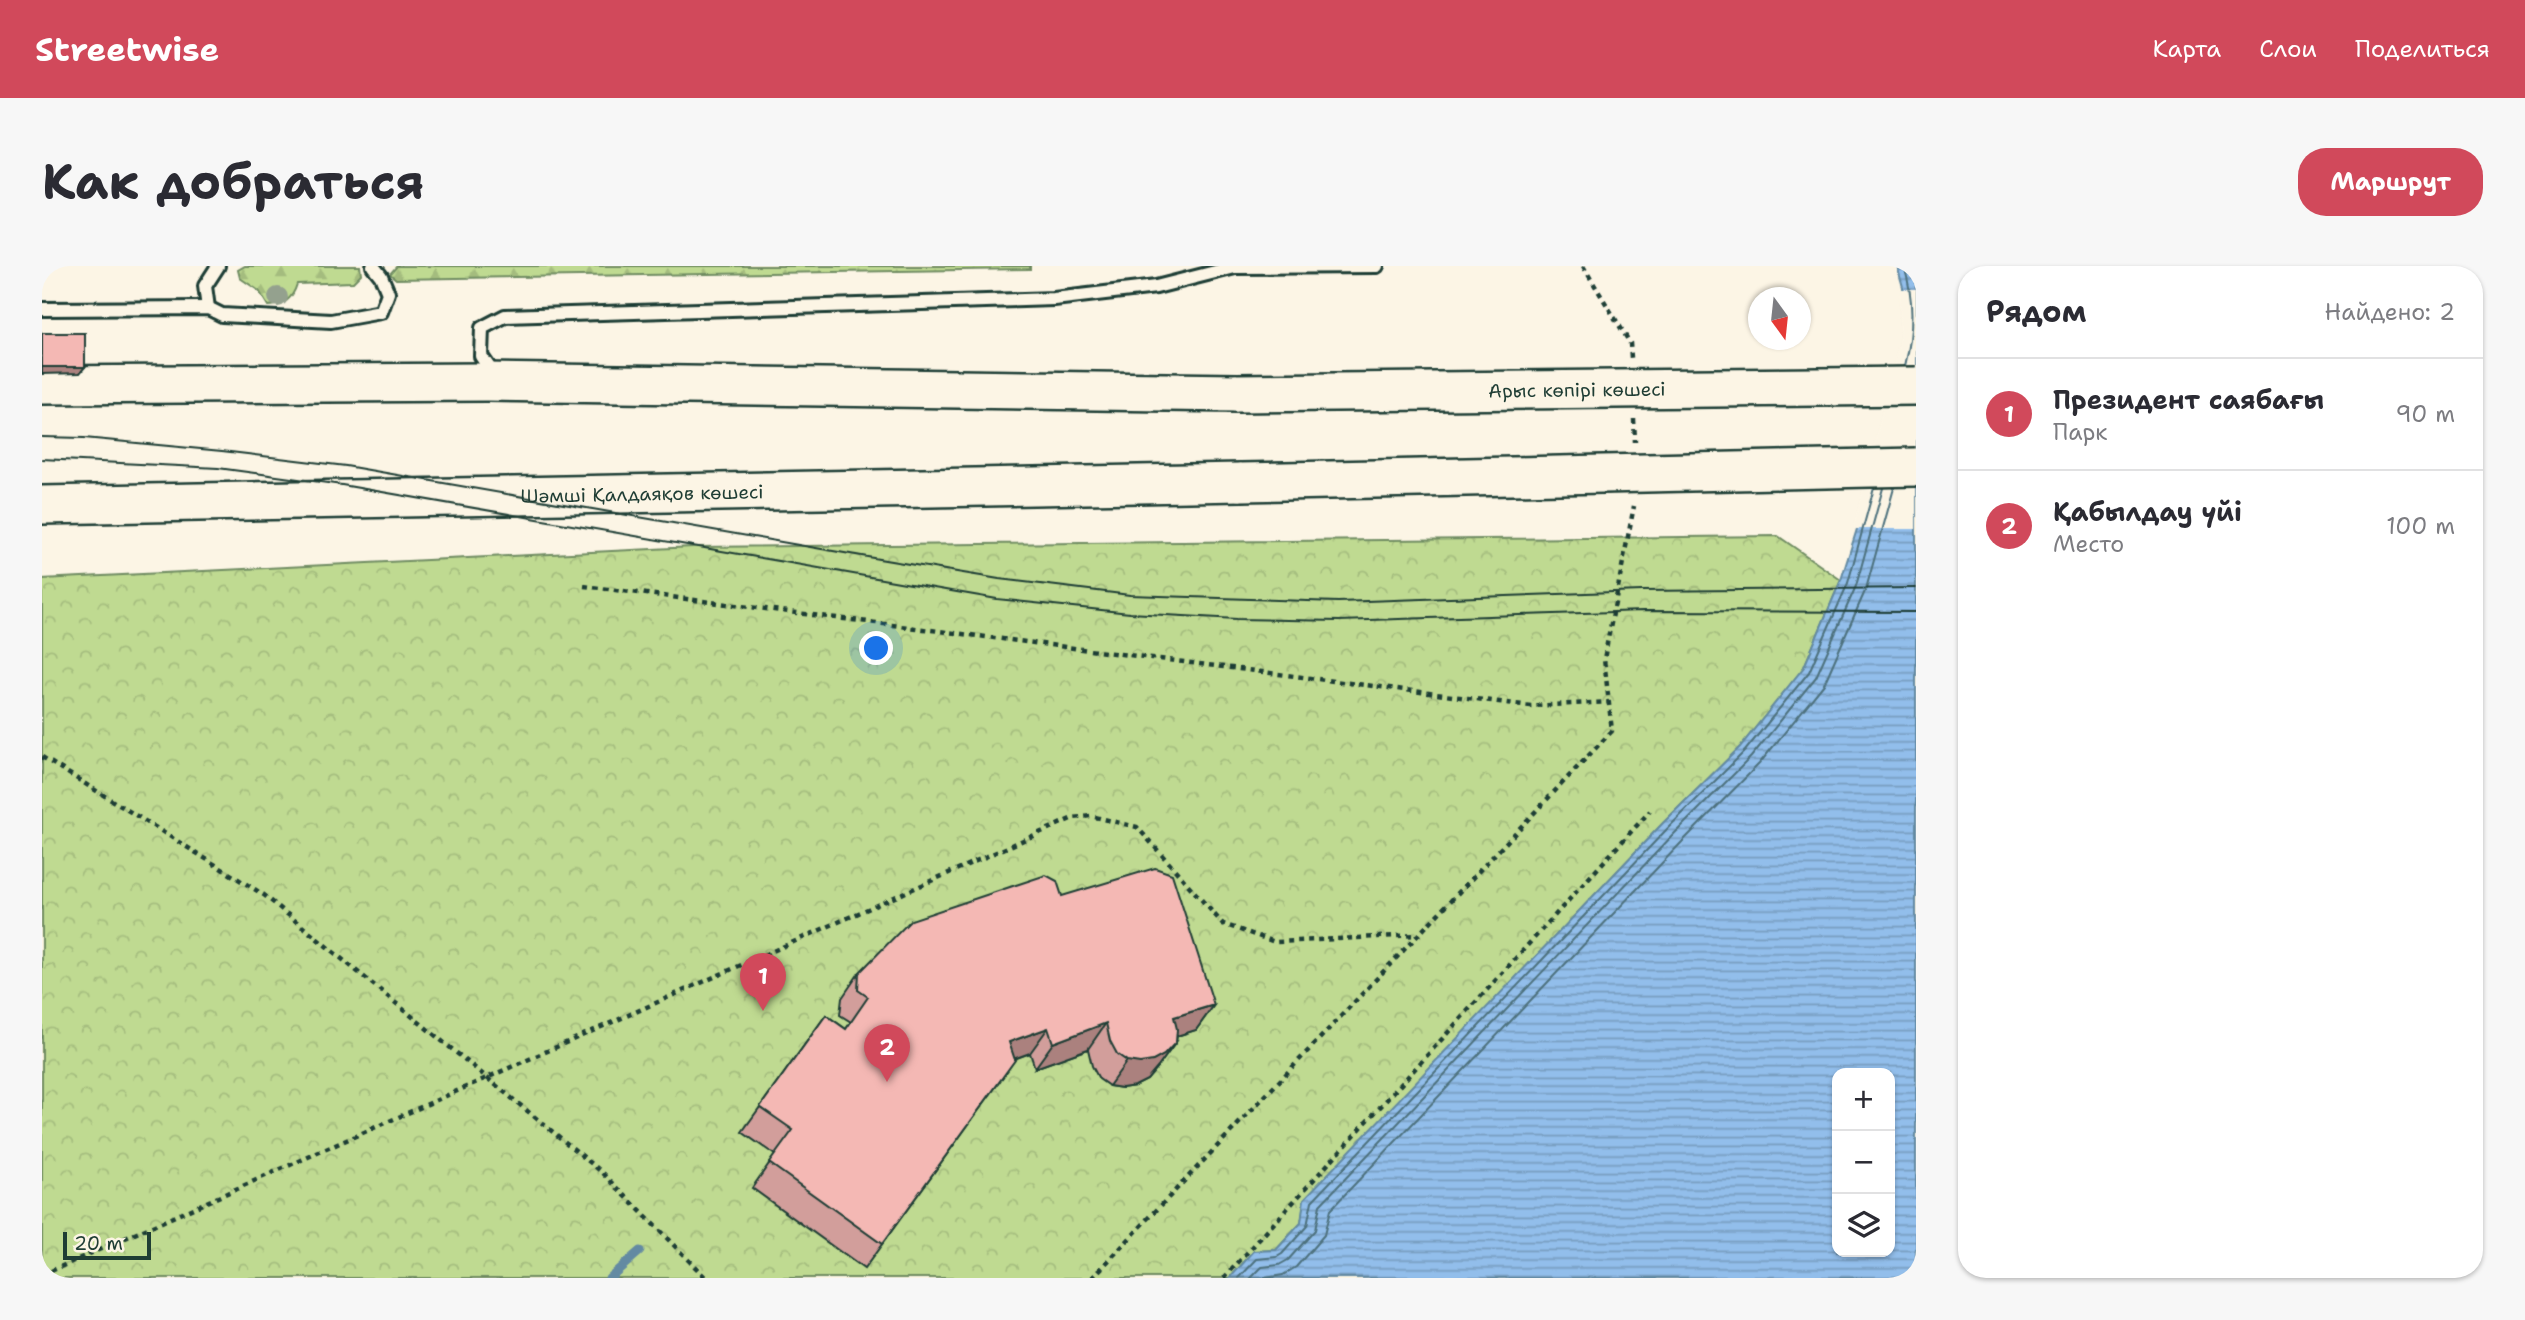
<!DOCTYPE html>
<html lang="ru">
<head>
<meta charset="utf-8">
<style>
  :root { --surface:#fff; --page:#f7f7f7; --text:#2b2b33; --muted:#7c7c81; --line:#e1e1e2; --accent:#d1495b }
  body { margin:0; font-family:"Shantell Sans",sans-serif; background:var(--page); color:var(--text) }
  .controls { position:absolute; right:21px; bottom:21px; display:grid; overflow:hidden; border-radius:14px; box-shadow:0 2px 5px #0004 }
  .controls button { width:63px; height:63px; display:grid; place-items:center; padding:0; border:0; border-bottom:2px solid var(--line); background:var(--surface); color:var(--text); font:35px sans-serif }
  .compass { position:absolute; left:1706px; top:21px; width:63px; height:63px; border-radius:50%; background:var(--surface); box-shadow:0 2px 5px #0004; rotate:165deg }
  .scale { position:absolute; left:21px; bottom:18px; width:88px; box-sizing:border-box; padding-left:7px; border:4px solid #1f3d34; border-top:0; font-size:19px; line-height:24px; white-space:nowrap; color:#1f3d34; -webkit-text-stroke:5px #fcf5e5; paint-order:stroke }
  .you { position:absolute; left:835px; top:383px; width:24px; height:24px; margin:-18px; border:5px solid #fff; border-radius:50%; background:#1a73e8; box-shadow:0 0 0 10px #1a73e833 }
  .badge { display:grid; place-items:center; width:46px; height:46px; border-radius:50%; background:var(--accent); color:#fff; font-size:23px; font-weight:700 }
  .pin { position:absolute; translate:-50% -58px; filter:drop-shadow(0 2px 4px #0008) }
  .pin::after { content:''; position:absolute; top:37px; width:24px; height:21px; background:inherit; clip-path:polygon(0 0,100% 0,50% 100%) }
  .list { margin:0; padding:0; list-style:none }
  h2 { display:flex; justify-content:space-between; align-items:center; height:91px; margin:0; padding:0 28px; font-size:30px }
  h2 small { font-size:23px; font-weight:400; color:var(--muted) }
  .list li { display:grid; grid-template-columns:46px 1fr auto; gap:21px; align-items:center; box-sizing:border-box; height:112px; padding:0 28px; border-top:2px solid var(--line) }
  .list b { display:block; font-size:26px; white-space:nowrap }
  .list p { margin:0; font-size:23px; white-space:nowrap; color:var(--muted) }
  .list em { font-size:23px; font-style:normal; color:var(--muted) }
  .icon { flex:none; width:38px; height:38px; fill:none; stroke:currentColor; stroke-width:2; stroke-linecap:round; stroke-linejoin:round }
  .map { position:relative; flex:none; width:1874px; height:1012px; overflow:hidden; border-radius:28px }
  header { display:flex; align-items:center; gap:42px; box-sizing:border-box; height:98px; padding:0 35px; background:var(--accent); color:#fff }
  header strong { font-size:33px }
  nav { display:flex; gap:38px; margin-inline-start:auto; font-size:24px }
  .intro { display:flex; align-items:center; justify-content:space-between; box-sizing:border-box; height:168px; padding:0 42px }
  h1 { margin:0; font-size:49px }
  .button { padding:18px 32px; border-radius:28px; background:var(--accent); color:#fff; font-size:24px; font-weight:700 }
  main { display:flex; gap:42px; padding:0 42px }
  aside { flex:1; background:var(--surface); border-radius:28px; box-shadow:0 2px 5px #0004 }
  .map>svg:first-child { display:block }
  .forest { fill:url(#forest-firs); stroke:#6f8c62; stroke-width:2 }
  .park { fill:url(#park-crowns); stroke:#6f8c62; stroke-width:2 }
  .water { fill:url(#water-rules); stroke:#648aa2; stroke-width:2; fill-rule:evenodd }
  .pier { fill:#fcf5e5 }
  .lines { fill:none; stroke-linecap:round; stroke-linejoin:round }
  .shore { stroke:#4d717d; stroke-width:2 }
  .stream { stroke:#648aa2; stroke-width:9 }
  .service-casing { stroke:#1f3d34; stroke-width:18 }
  .secondary-casing { stroke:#1f3d34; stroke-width:42 }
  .path { stroke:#1f3d34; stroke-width:4.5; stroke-dasharray:5 5; stroke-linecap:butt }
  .service { stroke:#fcf5e5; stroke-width:12 }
  .secondary { stroke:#fcf5e5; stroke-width:37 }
  .tram { stroke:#1f3d34; stroke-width:2 }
  .secondary-bridge-casing { stroke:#1f3d34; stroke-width:42; stroke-linecap:butt }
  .secondary-bridge { stroke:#fcf5e5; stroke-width:37 }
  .tree { fill:#94a18e }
  .wall { fill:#d29e9b; stroke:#1f3d34; stroke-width:2 }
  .shaded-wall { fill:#ab817e; stroke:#1f3d34; stroke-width:2 }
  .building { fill:#f4b8b4; stroke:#1f3d34; stroke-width:2 }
  .labels { text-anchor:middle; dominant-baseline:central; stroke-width:5; stroke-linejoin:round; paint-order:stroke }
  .street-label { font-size:19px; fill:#1f3d34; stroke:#fcf5e5 }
</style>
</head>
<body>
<header>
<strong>Streetwise</strong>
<nav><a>Карта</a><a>Слои</a><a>Поделиться</a></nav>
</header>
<div class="intro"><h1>Как добраться</h1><a class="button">Маршрут</a></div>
<main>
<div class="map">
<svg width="1874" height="1012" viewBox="0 0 1874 1012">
  <defs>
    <pattern id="forest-firs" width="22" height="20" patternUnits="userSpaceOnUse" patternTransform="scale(1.75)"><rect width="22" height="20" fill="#bfda91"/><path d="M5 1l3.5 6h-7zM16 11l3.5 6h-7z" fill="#a4bc7e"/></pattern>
    <pattern id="park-crowns" width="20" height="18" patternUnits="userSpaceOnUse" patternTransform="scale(1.75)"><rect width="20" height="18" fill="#bfda91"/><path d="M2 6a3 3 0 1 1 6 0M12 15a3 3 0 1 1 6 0" fill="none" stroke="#a4bc7e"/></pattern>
    <pattern id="water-rules" width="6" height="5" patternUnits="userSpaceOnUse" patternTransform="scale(1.75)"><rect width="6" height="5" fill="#92beeb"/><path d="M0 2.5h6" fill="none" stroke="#779cbf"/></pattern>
  </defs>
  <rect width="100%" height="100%" fill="#fcf5e5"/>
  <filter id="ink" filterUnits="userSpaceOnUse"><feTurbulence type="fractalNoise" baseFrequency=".0143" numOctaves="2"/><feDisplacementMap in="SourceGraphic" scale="14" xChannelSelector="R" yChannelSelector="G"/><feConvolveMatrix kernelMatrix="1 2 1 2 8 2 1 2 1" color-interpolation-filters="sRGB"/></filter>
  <g filter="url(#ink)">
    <g class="forest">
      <path d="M203,0H318L319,8L311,16L255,18C250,34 242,39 226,40L217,25L198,12L196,4Z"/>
      <path d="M355,0H988V3L354,13L348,8Z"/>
    </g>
    <path class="park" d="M1736,270L1799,314L1762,401L1698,481L1621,557L1263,933L1259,957L1234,984L1212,985L1188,1012H0V313L651,281Z"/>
    <path class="water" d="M1855,0H1874V1012H1188L1212,985L1234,984L1259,957L1262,933L1621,557L1698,481L1762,401L1799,314L1815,263L1861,78V21ZM1795,807H1848V986H1795Z"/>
    <path class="pier" d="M1858,23H1874V263H1811L1857,77Z"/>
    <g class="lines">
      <g class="shore">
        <path d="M1862,0C1872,32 1871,68 1863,100"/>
        <path d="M1197,1012L1215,993L1235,991L1240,988L1265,960L1270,935L1626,562L1703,485L1767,406L1806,317L1832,222"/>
        <path d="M1209,1012L1220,1001L1237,999L1246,994L1273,964L1278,939L1632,568L1709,491L1774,411L1814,320L1841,222"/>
        <path d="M1223,1012L1241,1009L1254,1001L1282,969L1288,944L1640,576L1717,498L1782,418L1824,323L1852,222"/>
      </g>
      <path class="stream" d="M567,1012L598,985"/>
      <g class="service-casing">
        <g id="service">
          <path d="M166,42L163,20L176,0"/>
          <path d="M0,43L166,42L180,49L289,55L339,46L346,27L339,10L331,0"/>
          <path d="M445,112L448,103L439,90L440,62L463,50L1012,33L1114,21L1193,1L1335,0"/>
        </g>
      </g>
      <g class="secondary-casing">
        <g id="secondary">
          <path d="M0,119L444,116L1195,127"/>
          <path id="s1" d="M0,239L1199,216"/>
        </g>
      </g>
      <g class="path">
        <path d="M1541,0L1588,77L1589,92"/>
        <path d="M1592,153L1593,176"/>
        <path d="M542,320L1489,440L1567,436"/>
        <path d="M0,491L222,629L561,907L664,1012"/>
        <path d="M0,1009L1031,552L1049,550L1095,561L1181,658L1233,676L1376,669"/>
        <path d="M1050,1012L1570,465L1562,393L1592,240"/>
        <path d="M1182,1012L1608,545"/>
      </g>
      <use href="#service" class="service"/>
      <use href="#secondary" class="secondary"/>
      <g class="tram">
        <path d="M0,171L42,172L180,185L304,200L837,293L957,313L1088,329L1296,336L1600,325L1874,322"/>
        <path d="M0,193L176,202L300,219L955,333L1088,347L1195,353L1297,355L1601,345L1874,346"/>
      </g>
      <g class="secondary-bridge-casing">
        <g id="secondary-bridge">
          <path id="s2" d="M1195,127L1874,120"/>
          <path d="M1199,216L1874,201"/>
        </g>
      </g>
      <use href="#secondary-bridge" class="secondary-bridge"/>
    </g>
    <circle class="tree" cx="236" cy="31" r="10"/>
    <path class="wall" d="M1020,630L1172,739L1154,764L1135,770L1134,776L1116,801L1105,814L1093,820L1080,822L1067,820L1057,813L1050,800L1046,783L993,802L988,787L972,793L955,819L822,1003L710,922L733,889L700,866L784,749L804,763L809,756L798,749L800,732L817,707Z"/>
    <g class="shaded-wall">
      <path d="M0,101H43L38,107L0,108Z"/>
      <path d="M1172,739L1154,764L1115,776L1132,751Z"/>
      <path d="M1064,757L1046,783L993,802L1011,777Z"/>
      <path d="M1006,762L988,787L949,801L967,776Z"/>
      <path d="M1134,776L1116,801L1105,814L1093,820L1080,822L1067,820L1085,795Z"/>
    </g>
    <g class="building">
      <rect x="0" y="67" width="43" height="34"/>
      <path d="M1113,602L1130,608L1172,739L1132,751L1135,763L1134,776L1122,789L1111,795L1098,797L1085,795L1075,788L1068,775L1064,757L1011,777L1006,762L967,776L973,794L840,978L727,897L751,864L718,841L784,749L804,763L826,731L816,724L817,707L869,654L1004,609L1015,615L1020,630Z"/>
    </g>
  </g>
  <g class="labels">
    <g class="street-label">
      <text stroke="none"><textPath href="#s2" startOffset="340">Арыс көпірі көшесі</textPath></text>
      <text stroke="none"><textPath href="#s1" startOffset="600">Шәмші Қалдаяқов көшесі</textPath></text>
    </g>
  </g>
</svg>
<div class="controls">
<button>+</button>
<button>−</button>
<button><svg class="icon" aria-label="layers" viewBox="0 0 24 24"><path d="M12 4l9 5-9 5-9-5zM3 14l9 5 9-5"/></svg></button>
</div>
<svg class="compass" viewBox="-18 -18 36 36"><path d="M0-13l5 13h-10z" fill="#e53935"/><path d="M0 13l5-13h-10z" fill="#7c7c81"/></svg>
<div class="scale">20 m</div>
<div class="you"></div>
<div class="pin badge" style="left:721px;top:745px">1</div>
<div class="pin badge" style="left:845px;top:816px">2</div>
</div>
<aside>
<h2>Рядом<small>Найдено: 2</small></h2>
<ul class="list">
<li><span class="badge">1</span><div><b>Президент саябағы</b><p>Парк</p></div><em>90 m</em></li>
<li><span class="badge">2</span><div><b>Қабылдау үйі</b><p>Место</p></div><em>100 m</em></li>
</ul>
</aside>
</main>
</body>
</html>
